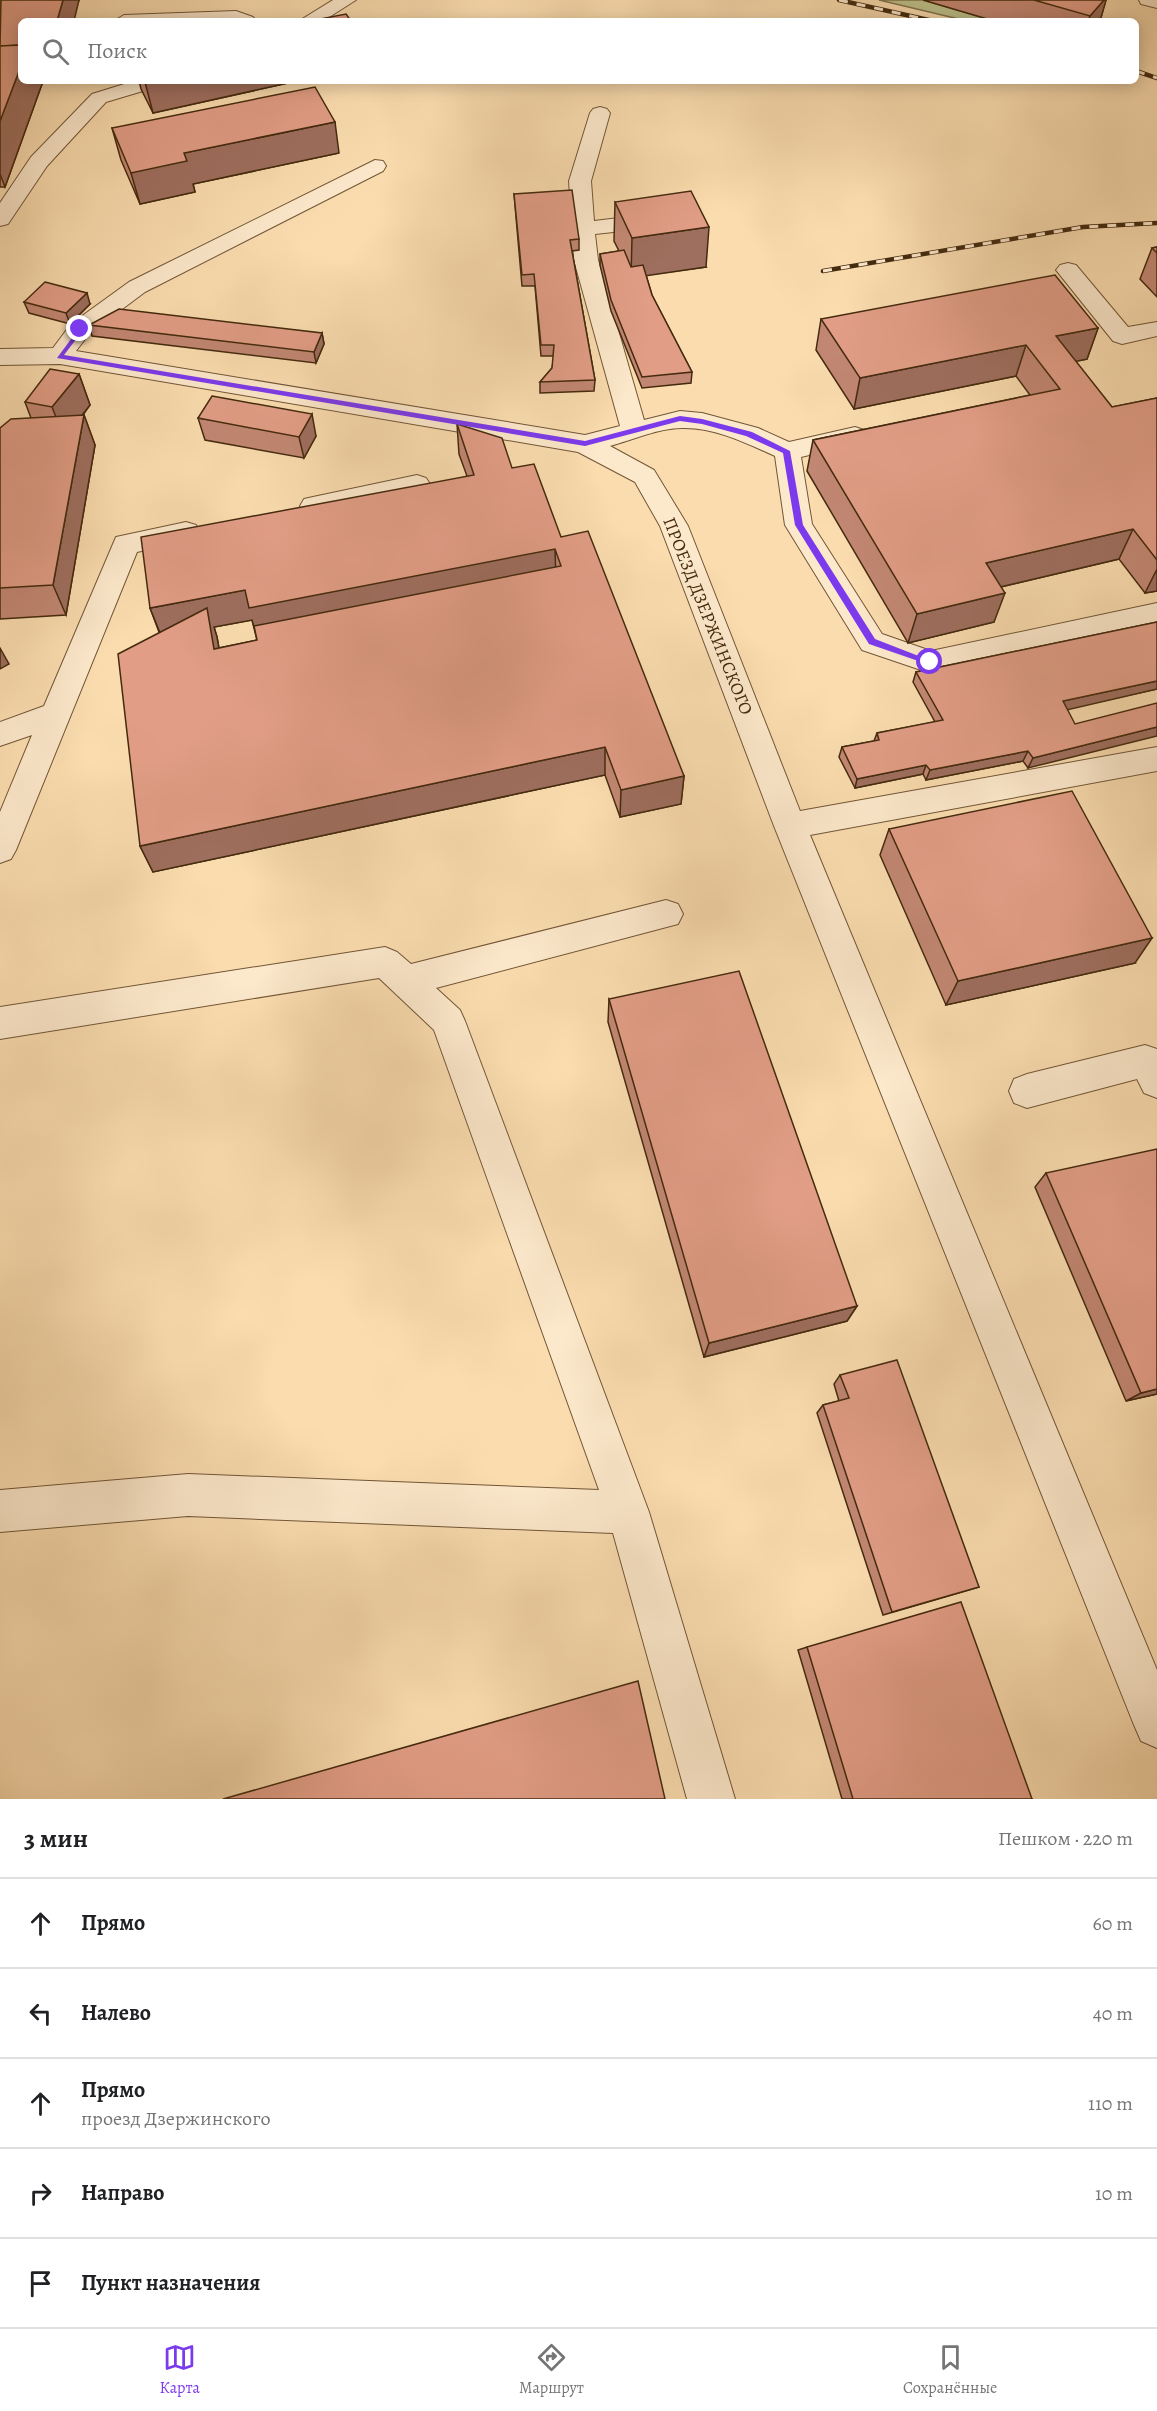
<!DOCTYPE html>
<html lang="ru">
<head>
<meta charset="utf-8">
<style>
  :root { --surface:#fff; --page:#f6f6f6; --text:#202124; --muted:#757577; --line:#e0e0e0; --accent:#7c3aed }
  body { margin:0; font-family:Alegreya,serif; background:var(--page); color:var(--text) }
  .stop { position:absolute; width:18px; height:18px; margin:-14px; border:4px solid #7c3aed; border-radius:50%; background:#fff }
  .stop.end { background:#7c3aed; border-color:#fff; box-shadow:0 2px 6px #0008 }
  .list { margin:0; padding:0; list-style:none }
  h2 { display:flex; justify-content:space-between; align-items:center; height:78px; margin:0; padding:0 24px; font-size:26px }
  h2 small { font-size:20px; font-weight:400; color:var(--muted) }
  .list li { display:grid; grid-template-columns:39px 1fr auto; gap:18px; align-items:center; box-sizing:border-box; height:90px; padding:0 24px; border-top:2px solid var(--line) }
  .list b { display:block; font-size:22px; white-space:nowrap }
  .list p { margin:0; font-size:20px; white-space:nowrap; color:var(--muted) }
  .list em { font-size:20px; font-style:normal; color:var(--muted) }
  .icon { flex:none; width:33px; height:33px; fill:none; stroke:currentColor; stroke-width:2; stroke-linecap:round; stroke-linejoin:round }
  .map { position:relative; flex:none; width:1157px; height:1799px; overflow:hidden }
  .search { position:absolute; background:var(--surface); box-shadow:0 3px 15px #0003; left:18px; right:18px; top:18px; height:66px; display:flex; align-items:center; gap:15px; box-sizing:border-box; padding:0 21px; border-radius:9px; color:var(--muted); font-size:22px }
  .sheet { height:528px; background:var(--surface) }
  nav { display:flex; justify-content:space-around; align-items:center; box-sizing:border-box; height:84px; border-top:2px solid var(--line); background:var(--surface); font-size:16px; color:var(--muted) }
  nav a { display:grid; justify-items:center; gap:3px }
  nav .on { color:var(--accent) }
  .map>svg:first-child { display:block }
  .green { fill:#bdc08b; stroke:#80754c; stroke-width:1.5 }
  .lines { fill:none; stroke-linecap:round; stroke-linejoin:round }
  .minor-casing { stroke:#725636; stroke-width:2 }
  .minor { fill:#fce8cb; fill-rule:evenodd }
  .rail-casing { stroke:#442a0e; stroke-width:4.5 }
  .rail { stroke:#fce8cb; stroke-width:3; stroke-dasharray:9; stroke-linecap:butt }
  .wall { fill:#c28773; stroke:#442a0e; stroke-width:1.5; fill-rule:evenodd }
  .shaded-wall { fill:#9e6e5e; stroke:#442a0e; stroke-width:1.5 }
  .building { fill:#e19d86; stroke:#442a0e; stroke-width:1.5 }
  .route { fill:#7c3aed }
  .labels { text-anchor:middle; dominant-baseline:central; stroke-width:4.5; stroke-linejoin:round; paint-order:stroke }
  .street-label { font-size:18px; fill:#442a0e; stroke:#fce8cb }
</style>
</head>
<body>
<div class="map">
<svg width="1157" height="1799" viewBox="0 0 1157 1799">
  <rect width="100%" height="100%" fill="#fadcaf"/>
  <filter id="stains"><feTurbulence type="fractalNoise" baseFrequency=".00333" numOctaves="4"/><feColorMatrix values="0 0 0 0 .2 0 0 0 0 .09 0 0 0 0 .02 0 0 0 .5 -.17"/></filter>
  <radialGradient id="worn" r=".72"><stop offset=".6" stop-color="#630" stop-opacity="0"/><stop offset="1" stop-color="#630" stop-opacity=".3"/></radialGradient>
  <path class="green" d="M879,0H923L994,21H967Z"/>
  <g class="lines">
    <g class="minor-casing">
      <g id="minor">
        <path d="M333,0H356L323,21H299Z"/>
        <path d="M1139,0H1157V8L1141,4Z"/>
        <path d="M236,11L253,17L256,21H114L124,15Z"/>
        <path d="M134,81H166L163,85L106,102L47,166L8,224L0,226V203L31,157L92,94Z"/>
        <path d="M600,107L607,109L610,113L591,181L594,221L660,213L668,215L671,220L668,225L660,227L595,234L598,260L644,420L680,411L702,413L758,428L789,442L855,427L864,430L868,436L864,442L801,457L812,524L882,634L931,651L1157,603V623L930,673L862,650L785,525L775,456C746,443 714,427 682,428C659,428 632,440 610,446L654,470L688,526L800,811L1157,747V771L810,835L1157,1670V1748L1141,1741L1134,1725L774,826L660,526L635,482L578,452L60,364L0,365V349L53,348L71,324L129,282L375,160L383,161L386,166L383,171L145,292L89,334L76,351L585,435L620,426L574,260L569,181L590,113L593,109Z"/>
        <path d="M1068,263L1076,265L1128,327L1157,322V336L1122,344L1113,341L1056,270L1060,265Z"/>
        <path d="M417,475L426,478L430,484L426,490L313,515L304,513L300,506L304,499L313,497Z"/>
        <path d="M186,522L196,525L200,532L196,539L137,552L16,850L11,859L0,863V812L32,735L0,746V722L44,706L116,537Z"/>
        <path d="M666,900L678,904L683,914L678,924L436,988L460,1010L465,1021L649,1512L735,1799H687L613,1533L188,1516L0,1532V1490L188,1474L599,1490L434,1030L379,978L0,1039V1007L385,947L397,952L411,964Z"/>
        <path d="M1145,1045L1157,1049V1098L1144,1093L1137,1079L1027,1108L1014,1103L1009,1091L1014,1079L1027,1074Z"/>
      </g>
    </g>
    <use href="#minor" class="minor"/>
    <g class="rail-casing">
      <g id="rail">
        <path d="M839,0L933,21"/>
        <path d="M1136,71L1157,78"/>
        <path d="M823,271L1083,227L1157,223"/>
      </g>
    </g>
    <use href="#rail" class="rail"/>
  </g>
  <g class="wall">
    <path d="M1,0H79V1L21,21V81H59L41,82L42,84L5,187H0Z"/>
    <path d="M923,0H1106L1100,21H994Z"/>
    <path d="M139,81H297L153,113L141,89Z"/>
    <path d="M112,128L339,153L193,184L195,192L140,204L121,160Z"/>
    <path d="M514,194L579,239V250L572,251L595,380L594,391L540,393V382L552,368L554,356H541L535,286H522Z"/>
    <path d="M615,202L706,267L646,275L652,295L692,372L691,383L642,388L611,311L600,265V254L619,251L614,241Z"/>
    <path d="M1157,247V297L1140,279L1152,248Z"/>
    <path d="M24,302L90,304L70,324L29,313Z"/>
    <path d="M821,319L1098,328L1087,359L1075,361L1112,407L1157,398V591L1145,593L1119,559L1001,587L994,622L908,643L807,471L813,440L1030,395L1016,376L854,409L816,350Z"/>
    <path d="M89,325L322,333L324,344L316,363L92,336Z"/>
    <path d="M79,374L90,405L83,415H84L95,445L66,615L0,619V428L31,418L25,402Z"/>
    <path d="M198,418L316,436L304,458L205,440Z"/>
    <path d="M457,424L512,468L561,537L684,776L681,804L620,817L605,775L153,872L140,846L159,632L150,608L467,476L459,454ZM252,620L257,640L219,648L217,637L214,627Z"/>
    <path d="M1157,622V689L1067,709L1028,768L1023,761L926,780L923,774L855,788L839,757L842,747L874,741L877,733L935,722L913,682L916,672Z"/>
    <path d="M889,829L1135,963L946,1005L880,855Z"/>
    <path d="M609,999L857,1306L847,1321L704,1357L608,1022Z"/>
    <path d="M1046,1173L1157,1394L1126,1401L1035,1187Z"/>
    <path d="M840,1375L979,1587L883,1615L817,1413L823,1405L839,1401L834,1384Z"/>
    <path d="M807,1647L1032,1799H842L798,1650Z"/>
  </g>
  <g class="shaded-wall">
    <path d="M63,0H79L74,21H57Z"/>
    <path d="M1104,0H1106L1100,21H1088L1090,16Z"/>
    <path d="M21,66V81H41L42,84L5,187L0,174V121Z"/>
    <path d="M149,81H297L153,113L145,82Z"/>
    <path d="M335,122L339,153L193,184L195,192L140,204L131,173L184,153Z"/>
    <path d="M709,227L706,267L631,278L632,238Z"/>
    <path d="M87,293L90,304L70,324L66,313Z"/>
    <path d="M1098,328L1087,359L1045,368L1056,336Z"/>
    <path d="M322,333L324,344L316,363L314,352Z"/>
    <path d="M1026,345L1016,376L854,409L860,378Z"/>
    <path d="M79,374L90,405L64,438L52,407Z"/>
    <path d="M312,414L316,436L304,458L299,437Z"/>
    <path d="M84,415L95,445L66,615L53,585Z"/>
    <path d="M1133,529L1119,559L975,593L986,563Z"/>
    <path d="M555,549L556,579L257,637L252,620L214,627L217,637L224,678L162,638L150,608L245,590Z"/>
    <path d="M1157,569V591L1145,593Z"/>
    <path d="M1005,593L994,622L908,643L917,614Z"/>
    <path d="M0,648L9,664L0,669Z"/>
    <path d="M1157,681V689L1058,712L1063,701Z"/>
    <path d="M1157,727V736L1028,768L1033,758Z"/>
    <path d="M605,747V775L153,872L140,846Z"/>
    <path d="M1028,751L1023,761L926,780L930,770Z"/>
    <path d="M926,765L923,774L855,788L857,779Z"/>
    <path d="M684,776L681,804L620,817L621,790Z"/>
    <path d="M1152,938L1135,963L946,1005L958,981Z"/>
    <path d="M857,1306L847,1321L704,1357L709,1343Z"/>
    <path d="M1157,1389V1394L1126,1401L1141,1393Z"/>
  </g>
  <g class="building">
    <path d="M1,0H63L57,21H21V45L0,46Z"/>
    <path d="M1034,0H1104L1090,16Z"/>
    <path d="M346,14L351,21H310Z"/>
    <path d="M21,45V66L0,121V46Z"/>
    <path d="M315,87L335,122L184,153L187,161L131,173L112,128Z"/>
    <path d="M572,190L579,239L570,240L595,380L540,382L552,368L554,345H541L534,274L522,275L514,194Z"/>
    <path d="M691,191L709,227L632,238L615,202Z"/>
    <path d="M1157,247V253L1152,248Z"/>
    <path d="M624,250L631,267L643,265L652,295L692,372L642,377L611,300L600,254Z"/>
    <path d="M1055,275L1098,328L1056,336L1112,407L1157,398V560L1133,529L986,563L1005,593L917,614L813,440L1060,389L1026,345L860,378L821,319Z"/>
    <path d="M45,282L87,293L66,313L24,302Z"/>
    <path d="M119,309L322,333L314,352L89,325Z"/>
    <path d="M50,369L79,374L52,407L25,402Z"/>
    <path d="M212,396L312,414L299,437L198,418Z"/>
    <path d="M84,415L53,585L0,588V428L11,419Z"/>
    <path d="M457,424L502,438L512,468L534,464L561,537L588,531L684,776L621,790L605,747L140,846L118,654L207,608L214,649L257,640L254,626L561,566L555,549L249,608L245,590L150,608L141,537L474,475Z"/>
    <path d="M1157,622V681L1063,701L1075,724L1157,703V727L1033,758L1028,751L930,770L926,765L857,779L842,747L879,740L877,733L943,720L916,672Z"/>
    <path d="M1072,791L1152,938L958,981L889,829Z"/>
    <path d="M739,971L857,1306L709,1343L609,999Z"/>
    <path d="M1157,1149V1389L1141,1393L1046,1173Z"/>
    <path d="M897,1360L979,1587L892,1612L823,1405L849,1398L840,1375Z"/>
    <path d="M961,1602L1032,1799H853L807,1647Z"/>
    <path d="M638,1681L665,1799H223Z"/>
  </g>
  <path class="route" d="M80,327L84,329L64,355L585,441L680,416L702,419L752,432L790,451L803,525L875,639L934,662L930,665L869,644L795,525L783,453L746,436L702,424L680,421L585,446L57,358Z"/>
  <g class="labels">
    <g class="street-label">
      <text transform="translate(708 616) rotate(68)">ПРОЕЗД ДЗЕРЖИНСКОГО</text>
    </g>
  </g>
  <rect width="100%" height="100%" filter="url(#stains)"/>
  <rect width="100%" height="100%" fill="url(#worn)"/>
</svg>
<div class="stop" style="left:930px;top:662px"></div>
<div class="stop end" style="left:80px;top:329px"></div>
<div class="search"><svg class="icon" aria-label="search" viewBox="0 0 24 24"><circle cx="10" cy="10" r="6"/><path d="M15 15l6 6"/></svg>Поиск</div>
</div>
<section class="sheet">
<h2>3 мин<small>Пешком · 220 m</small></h2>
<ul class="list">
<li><svg class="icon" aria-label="ahead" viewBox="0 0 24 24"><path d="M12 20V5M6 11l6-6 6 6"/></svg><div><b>Прямо</b></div><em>60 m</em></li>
<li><svg class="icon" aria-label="left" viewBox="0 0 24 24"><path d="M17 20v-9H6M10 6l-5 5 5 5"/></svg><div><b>Налево</b></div><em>40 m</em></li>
<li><svg class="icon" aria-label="ahead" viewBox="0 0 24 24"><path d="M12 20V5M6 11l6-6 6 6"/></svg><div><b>Прямо</b><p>проезд Дзержинского</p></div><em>110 m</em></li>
<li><svg class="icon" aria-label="right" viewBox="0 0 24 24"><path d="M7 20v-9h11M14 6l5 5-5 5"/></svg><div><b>Направо</b></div><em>10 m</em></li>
<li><svg class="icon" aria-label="arrive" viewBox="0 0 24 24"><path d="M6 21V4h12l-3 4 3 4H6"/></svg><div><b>Пункт назначения</b></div></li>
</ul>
</section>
<nav>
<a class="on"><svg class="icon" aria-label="map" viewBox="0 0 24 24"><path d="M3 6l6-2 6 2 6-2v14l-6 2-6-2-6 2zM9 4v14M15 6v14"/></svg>Карта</a>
<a><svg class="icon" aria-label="directions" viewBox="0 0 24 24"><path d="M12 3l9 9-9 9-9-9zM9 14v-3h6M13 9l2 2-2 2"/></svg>Маршрут</a>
<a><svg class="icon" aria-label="saved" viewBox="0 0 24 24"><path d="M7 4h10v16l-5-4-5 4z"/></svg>Сохранённые</a>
</nav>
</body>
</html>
